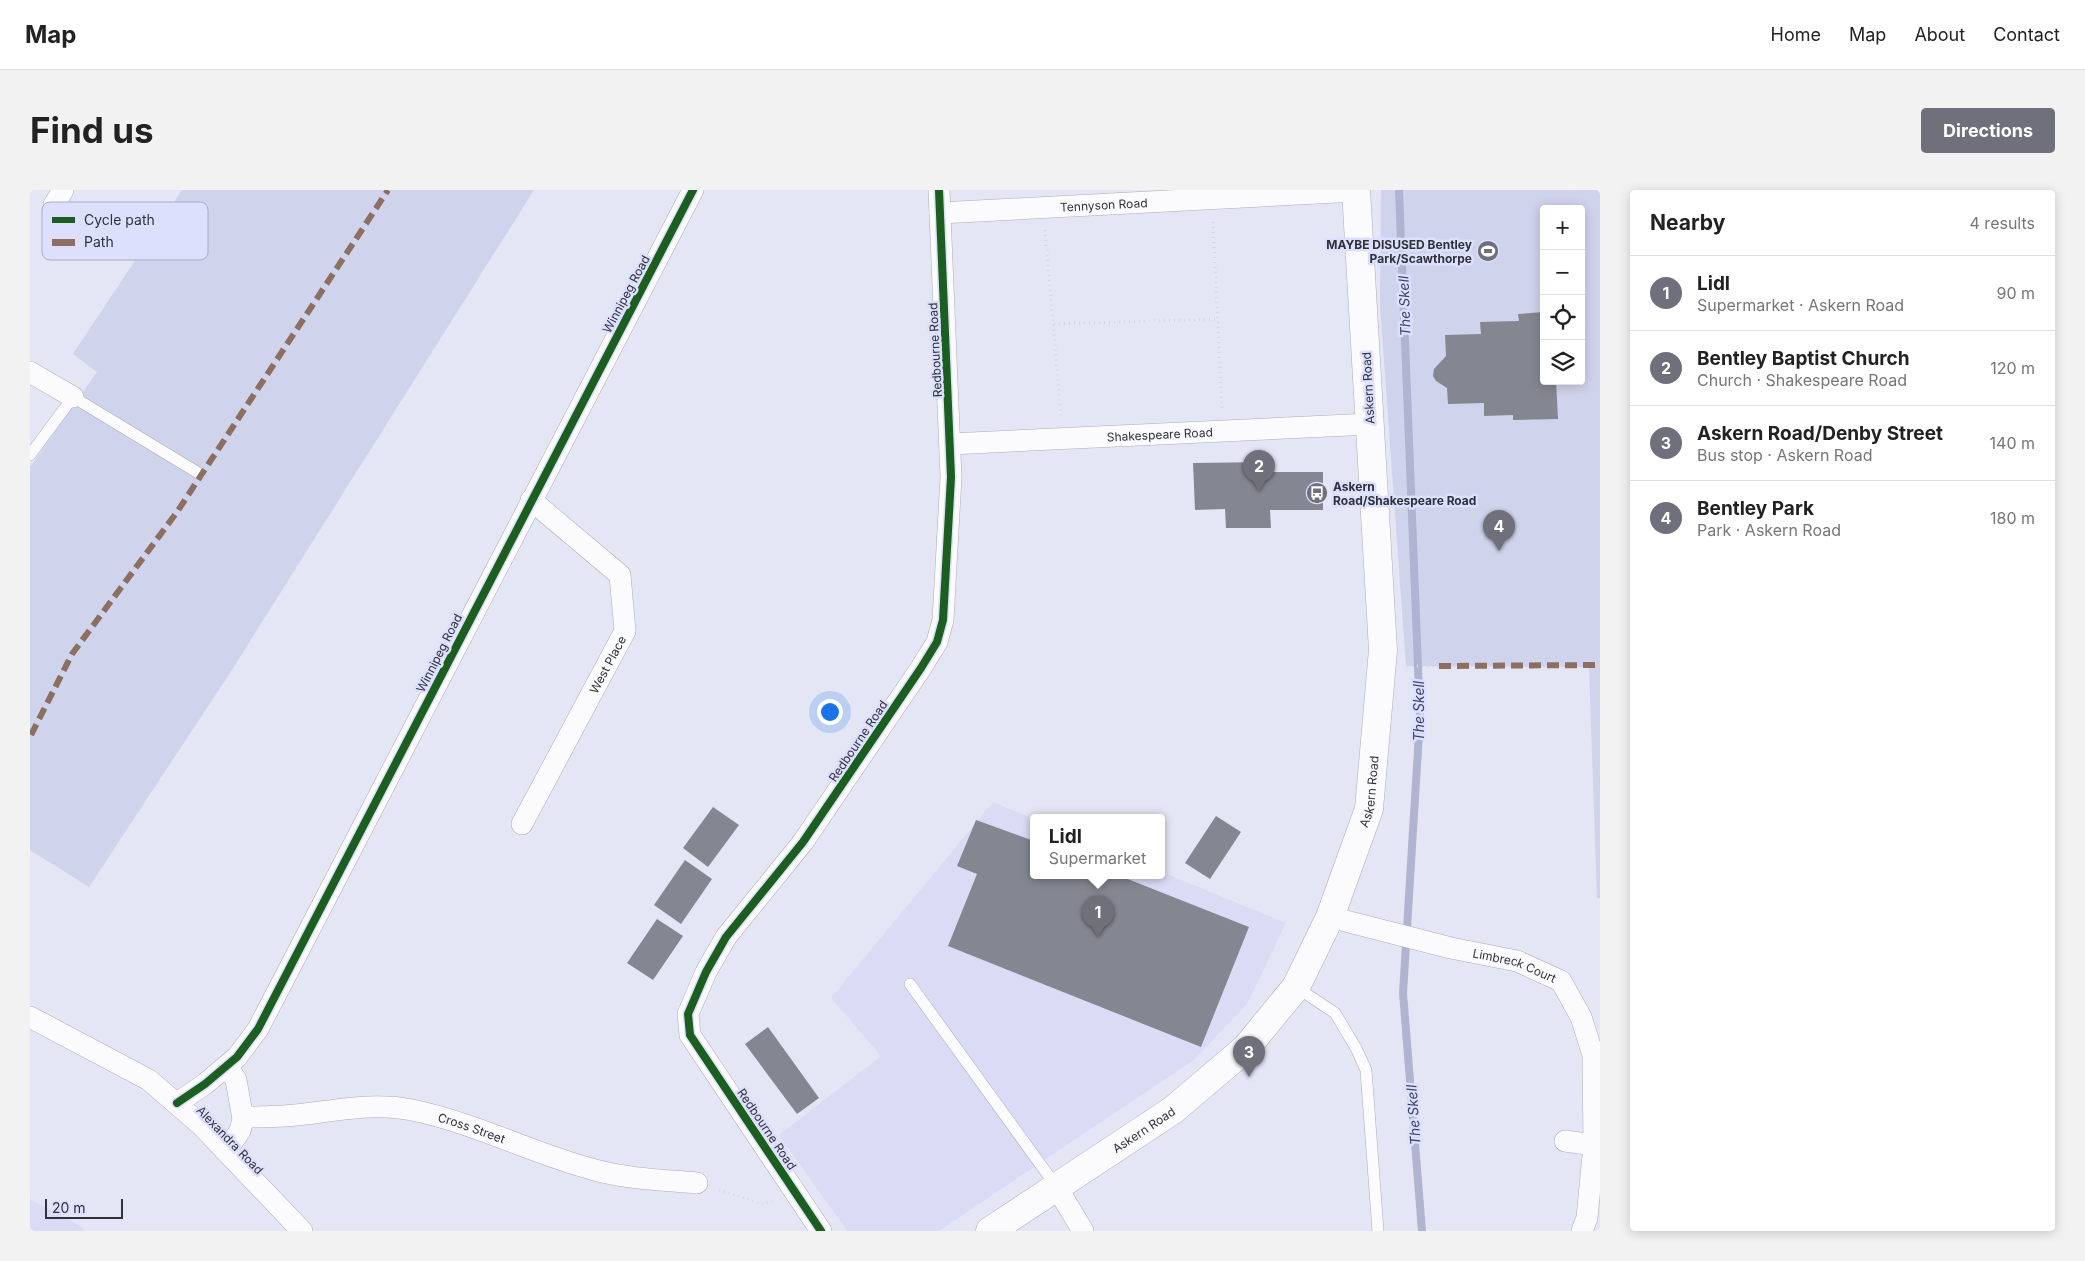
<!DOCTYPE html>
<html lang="en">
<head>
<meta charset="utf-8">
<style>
  :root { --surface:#fff; --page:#f2f2f2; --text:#222; --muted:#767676; --line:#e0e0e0; --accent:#6f707c }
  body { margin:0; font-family:Inter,sans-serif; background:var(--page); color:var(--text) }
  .controls { position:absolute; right:15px; top:15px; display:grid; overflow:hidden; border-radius:5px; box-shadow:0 2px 12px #0003 }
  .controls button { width:45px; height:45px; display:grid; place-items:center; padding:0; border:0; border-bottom:1px solid var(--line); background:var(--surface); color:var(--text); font:25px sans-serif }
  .scale { position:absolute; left:15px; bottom:12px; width:78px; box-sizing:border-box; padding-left:5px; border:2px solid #30313b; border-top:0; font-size:14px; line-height:18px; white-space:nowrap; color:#30313b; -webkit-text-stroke:4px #dde0fc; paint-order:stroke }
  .you { position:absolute; left:799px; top:521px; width:18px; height:18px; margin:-12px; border:4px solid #fff; border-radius:50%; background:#1a73e8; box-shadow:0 0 0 8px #1a73e833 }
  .badge { display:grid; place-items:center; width:32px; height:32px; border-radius:50%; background:var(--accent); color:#fff; font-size:16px; font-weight:700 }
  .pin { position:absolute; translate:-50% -41px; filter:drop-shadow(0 1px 2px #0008) }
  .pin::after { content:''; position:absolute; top:26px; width:18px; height:15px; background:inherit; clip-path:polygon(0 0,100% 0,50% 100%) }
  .popup { position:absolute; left:1000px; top:624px; width:135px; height:65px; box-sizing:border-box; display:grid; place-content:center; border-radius:5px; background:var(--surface); filter:drop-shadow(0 1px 4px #0005); font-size:16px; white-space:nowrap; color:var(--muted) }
  .popup b { font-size:19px; color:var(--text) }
  .popup::after { content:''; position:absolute; left:50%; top:100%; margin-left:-10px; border:10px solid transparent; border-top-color:var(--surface) }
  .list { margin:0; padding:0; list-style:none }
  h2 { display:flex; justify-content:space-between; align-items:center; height:65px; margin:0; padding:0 20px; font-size:21px }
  h2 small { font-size:16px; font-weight:400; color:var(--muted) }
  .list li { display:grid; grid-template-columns:32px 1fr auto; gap:15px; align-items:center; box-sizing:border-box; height:75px; padding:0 20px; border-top:1px solid var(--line) }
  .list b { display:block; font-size:19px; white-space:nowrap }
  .list p { margin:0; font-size:16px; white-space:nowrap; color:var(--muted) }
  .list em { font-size:16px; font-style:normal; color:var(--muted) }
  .icon { flex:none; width:28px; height:28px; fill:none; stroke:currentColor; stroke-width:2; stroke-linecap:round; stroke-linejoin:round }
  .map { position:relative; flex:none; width:1570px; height:1041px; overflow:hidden; border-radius:5px }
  header { display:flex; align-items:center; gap:30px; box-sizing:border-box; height:70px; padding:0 25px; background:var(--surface); border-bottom:1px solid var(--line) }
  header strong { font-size:24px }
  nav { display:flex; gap:28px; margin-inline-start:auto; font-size:18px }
  .intro { display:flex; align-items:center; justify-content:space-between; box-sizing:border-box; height:120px; padding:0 30px }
  h1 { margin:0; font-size:35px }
  .button { padding:12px 22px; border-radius:5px; background:var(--accent); color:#fff; font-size:18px; font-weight:700 }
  main { display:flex; gap:30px; padding:0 30px }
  aside { flex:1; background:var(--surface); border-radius:5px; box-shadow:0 2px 12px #0003 }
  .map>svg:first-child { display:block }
  .built { fill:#dadcf6 }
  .green { fill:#d0d3ec; fill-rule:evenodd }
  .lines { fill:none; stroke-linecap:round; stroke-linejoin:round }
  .stream { stroke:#b1b4d0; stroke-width:8 }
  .building { fill:#848691 }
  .service-casing { stroke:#abacb8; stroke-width:12 }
  .minor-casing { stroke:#abacb8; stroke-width:22 }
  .trunk-casing { stroke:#abacb8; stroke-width:29 }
  .path { stroke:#d6d7dc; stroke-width:3; stroke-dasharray:1 4; stroke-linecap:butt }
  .service { stroke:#fbfbfe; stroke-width:11 }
  .minor { stroke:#fbfbfe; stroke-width:21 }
  .trunk { stroke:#fbfbfe; stroke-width:28 }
  .quiet { stroke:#8d6e63; stroke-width:6; stroke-dasharray:12 6; stroke-linecap:butt }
  .cycleway-casing { stroke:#dde0fc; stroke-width:11 }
  .cycleway { stroke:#1b5e20; stroke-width:8 }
  .labels { text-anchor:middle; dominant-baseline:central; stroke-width:5; stroke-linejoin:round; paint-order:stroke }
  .street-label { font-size:12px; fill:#30313b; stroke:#dde0fc }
  .poi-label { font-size:12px; font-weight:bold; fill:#30313b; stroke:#dde0fc; text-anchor:end }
  .water-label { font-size:14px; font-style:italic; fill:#3f4171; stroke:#dde0fc }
  .key { fill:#dde0fc; stroke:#a9acc2; stroke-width:1 }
  .key-label { font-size:14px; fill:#30313b }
</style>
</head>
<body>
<header>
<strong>Map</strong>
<nav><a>Home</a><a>Map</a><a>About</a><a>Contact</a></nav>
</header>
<div class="intro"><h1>Find us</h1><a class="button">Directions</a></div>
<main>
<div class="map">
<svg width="1570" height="1041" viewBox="0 0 1570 1041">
  <rect width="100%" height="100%" fill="#e4e6f5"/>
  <g class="built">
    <path d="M963,612L1004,629V686H1132V682L1256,733L1217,814L1164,870L909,1041H817L749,945L851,866L801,808Z"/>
    <path d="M0,1009L54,1038L51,1041H0Z"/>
  </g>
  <g class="green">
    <path d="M152,0H504L198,486L59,697L0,660V277L67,182L43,164Z"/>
    <path d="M1351,0H1570V708H1567L1559,477L1376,476L1350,115ZM1514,19H1551V191H1514Z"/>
  </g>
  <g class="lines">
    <path class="stream" d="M1369,0L1390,527L1373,803L1392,1041"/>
  </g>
  <g class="building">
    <path d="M1514,122V191H1526L1528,229L1483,230V225L1454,226V213L1418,214L1417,198L1406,191L1403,186L1404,179L1416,166L1415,145L1451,144L1450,132L1489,131L1488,124Z"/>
    <path d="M1238,272V282H1293V320H1240L1241,338H1196L1195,319L1165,320L1163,273Z"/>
    <path d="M683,617L709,635L678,677L653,658Z"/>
    <path d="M1186,626L1211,642L1180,689L1155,673Z"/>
    <path d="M946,630L1004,651V686H1090L1219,737L1171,857L918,756L947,684L927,676Z"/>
    <path d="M655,670L682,689L651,734L624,715Z"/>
    <path d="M627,729L653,746L623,790L597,773Z"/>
    <path d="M738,837L789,908L767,924L715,854Z"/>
  </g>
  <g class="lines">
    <g class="service-casing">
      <g id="service">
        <path d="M0,265L43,207L170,284"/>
        <path d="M880,794L1026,996"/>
        <path d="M1266,797L1305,823L1326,858L1336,880L1348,1041"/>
      </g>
    </g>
    <g class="minor-casing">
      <g id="minor">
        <path d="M24,15L33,0"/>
        <path id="s1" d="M910,23L1326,1"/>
        <path d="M0,182L43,207"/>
        <path id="s2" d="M920,254L1340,234"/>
        <path id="s3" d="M492,634L595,441L590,385L501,310"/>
        <path id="s4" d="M1300,727L1421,758L1487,771L1531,791L1551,827L1563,865L1564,955"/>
        <path d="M0,827L119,890L171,935L272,1041"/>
        <path d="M147,913L175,894L207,867L228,839L663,0"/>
        <path id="s5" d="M213,927C227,927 241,927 254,926C299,923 337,911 382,920C446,933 503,964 565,980C598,989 633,990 667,993"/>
        <path d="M1535,951L1564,955L1557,1028L1552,1041"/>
        <path d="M194,959L203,951L210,941L213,929L206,890L197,876"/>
        <path d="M1026,996L1053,1041"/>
        <path d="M791,1041L660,845L658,824L676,782L696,747L773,652L891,478L907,452L913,430L921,287L909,0"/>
      </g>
    </g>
    <g class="trunk-casing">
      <g id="trunk">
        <path id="s6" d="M960,1041L1143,920L1216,858L1266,797L1300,727L1339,619L1353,460L1326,0"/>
      </g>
    </g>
    <g class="path">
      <path d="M1544,0L1545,19"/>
      <path d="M1183,32L1192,218"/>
      <path d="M1015,40L1031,225"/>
      <path d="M1551,131H1570"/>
      <path d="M1024,134L1188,129"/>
      <path d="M1551,189L1554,246L1559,476"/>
      <path d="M1557,375L1570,372"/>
      <path d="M1377,476H1409"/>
      <path d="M689,1000L733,1014L742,1011"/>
    </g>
    <use href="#service" class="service"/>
    <use href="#minor" class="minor"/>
    <use href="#trunk" class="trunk"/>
    <g class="quiet">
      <path d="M1409,476L1570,475"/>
      <path d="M1,545L42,464L147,322L358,0"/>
    </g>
    <g class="cycleway-casing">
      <g id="cycleway">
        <path d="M147,913L175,894L207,867L228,839L663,0"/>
        <path d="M791,1041L660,845L658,824L676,782L696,747L773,652L891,478L907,452L913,430L921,287L909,0"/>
      </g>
    </g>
    <use href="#cycleway" class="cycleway"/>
  </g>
  <defs>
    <g id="stadium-disc" transform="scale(1.125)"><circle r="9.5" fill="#6f707c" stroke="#dde0fc"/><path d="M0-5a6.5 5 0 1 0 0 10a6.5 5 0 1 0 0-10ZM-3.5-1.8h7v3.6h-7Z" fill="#fff"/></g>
    <g id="bus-disc" transform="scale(1.125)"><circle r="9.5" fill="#6f707c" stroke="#dde0fc"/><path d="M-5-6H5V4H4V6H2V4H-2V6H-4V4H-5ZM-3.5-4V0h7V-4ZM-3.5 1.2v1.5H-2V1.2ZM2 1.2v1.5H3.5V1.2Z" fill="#fff"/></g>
  </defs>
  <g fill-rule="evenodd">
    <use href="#stadium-disc" x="1458" y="61"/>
    <use href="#bus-disc" x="1287" y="303"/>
  </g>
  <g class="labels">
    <g class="street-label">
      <text stroke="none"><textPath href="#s1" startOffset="164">Tennyson Road</textPath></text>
      <text transform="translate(596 104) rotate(-62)">Winnipeg Road</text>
      <text transform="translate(905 160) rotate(-93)">Redbourne Road</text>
      <text transform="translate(1338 198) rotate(-93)">Askern Road</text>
      <text stroke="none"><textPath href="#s2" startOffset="210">Shakespeare Road</textPath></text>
      <text transform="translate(409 463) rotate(-63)">Winnipeg Road</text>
      <text stroke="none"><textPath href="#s3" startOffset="181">West Place</textPath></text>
      <text transform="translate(828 551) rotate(-56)">Redbourne Road</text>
      <text stroke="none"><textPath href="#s6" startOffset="604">Askern Road</textPath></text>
      <text stroke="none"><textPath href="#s4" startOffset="191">Limbreck Court</textPath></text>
      <text stroke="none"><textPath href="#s5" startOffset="232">Cross Street</textPath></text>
      <text transform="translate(737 939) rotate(56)">Redbourne Road</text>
      <text stroke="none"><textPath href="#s6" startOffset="184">Askern Road</textPath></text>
      <text transform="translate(200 950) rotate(46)">Alexandra Road</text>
    </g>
    <g class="poi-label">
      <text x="1442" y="54">MAYBE DISUSED Bentley<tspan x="1442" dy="14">Park/Scawthorpe</tspan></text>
      <text x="1303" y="296" text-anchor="start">Askern<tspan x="1303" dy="14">Road/Shakespeare Road</tspan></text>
    </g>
    <g class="water-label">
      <text transform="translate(1374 116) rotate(-92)">The Skell</text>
      <text transform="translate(1388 521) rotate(-90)">The Skell</text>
      <text transform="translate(1383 925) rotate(-94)">The Skell</text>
    </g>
  </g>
  <rect x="12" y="12" width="166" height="58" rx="8" class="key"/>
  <rect x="22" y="27" width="23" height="6" fill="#1b5e20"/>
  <rect x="22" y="49" width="23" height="7" fill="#8d6e63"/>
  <g class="key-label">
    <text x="54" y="35">Cycle path</text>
    <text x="54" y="57">Path</text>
  </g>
</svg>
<div class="controls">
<button>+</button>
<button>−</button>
<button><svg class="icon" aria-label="locate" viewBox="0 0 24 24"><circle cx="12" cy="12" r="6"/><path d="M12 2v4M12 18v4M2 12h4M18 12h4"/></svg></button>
<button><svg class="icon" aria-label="layers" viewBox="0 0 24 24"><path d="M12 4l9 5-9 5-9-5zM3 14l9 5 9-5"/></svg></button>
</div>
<div class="scale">20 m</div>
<div class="you"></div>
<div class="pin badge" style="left:1068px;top:747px">1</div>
<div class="popup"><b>Lidl</b>Supermarket</div>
<div class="pin badge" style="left:1229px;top:301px">2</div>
<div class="pin badge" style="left:1219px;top:887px">3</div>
<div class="pin badge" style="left:1469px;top:361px">4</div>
</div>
<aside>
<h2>Nearby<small>4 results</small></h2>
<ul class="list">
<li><span class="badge">1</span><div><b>Lidl</b><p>Supermarket · Askern Road</p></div><em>90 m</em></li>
<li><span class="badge">2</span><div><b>Bentley Baptist Church</b><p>Church · Shakespeare Road</p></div><em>120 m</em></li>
<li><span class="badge">3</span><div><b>Askern Road/Denby Street</b><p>Bus stop · Askern Road</p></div><em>140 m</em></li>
<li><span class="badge">4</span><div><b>Bentley Park</b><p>Park · Askern Road</p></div><em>180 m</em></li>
</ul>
</aside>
</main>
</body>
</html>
